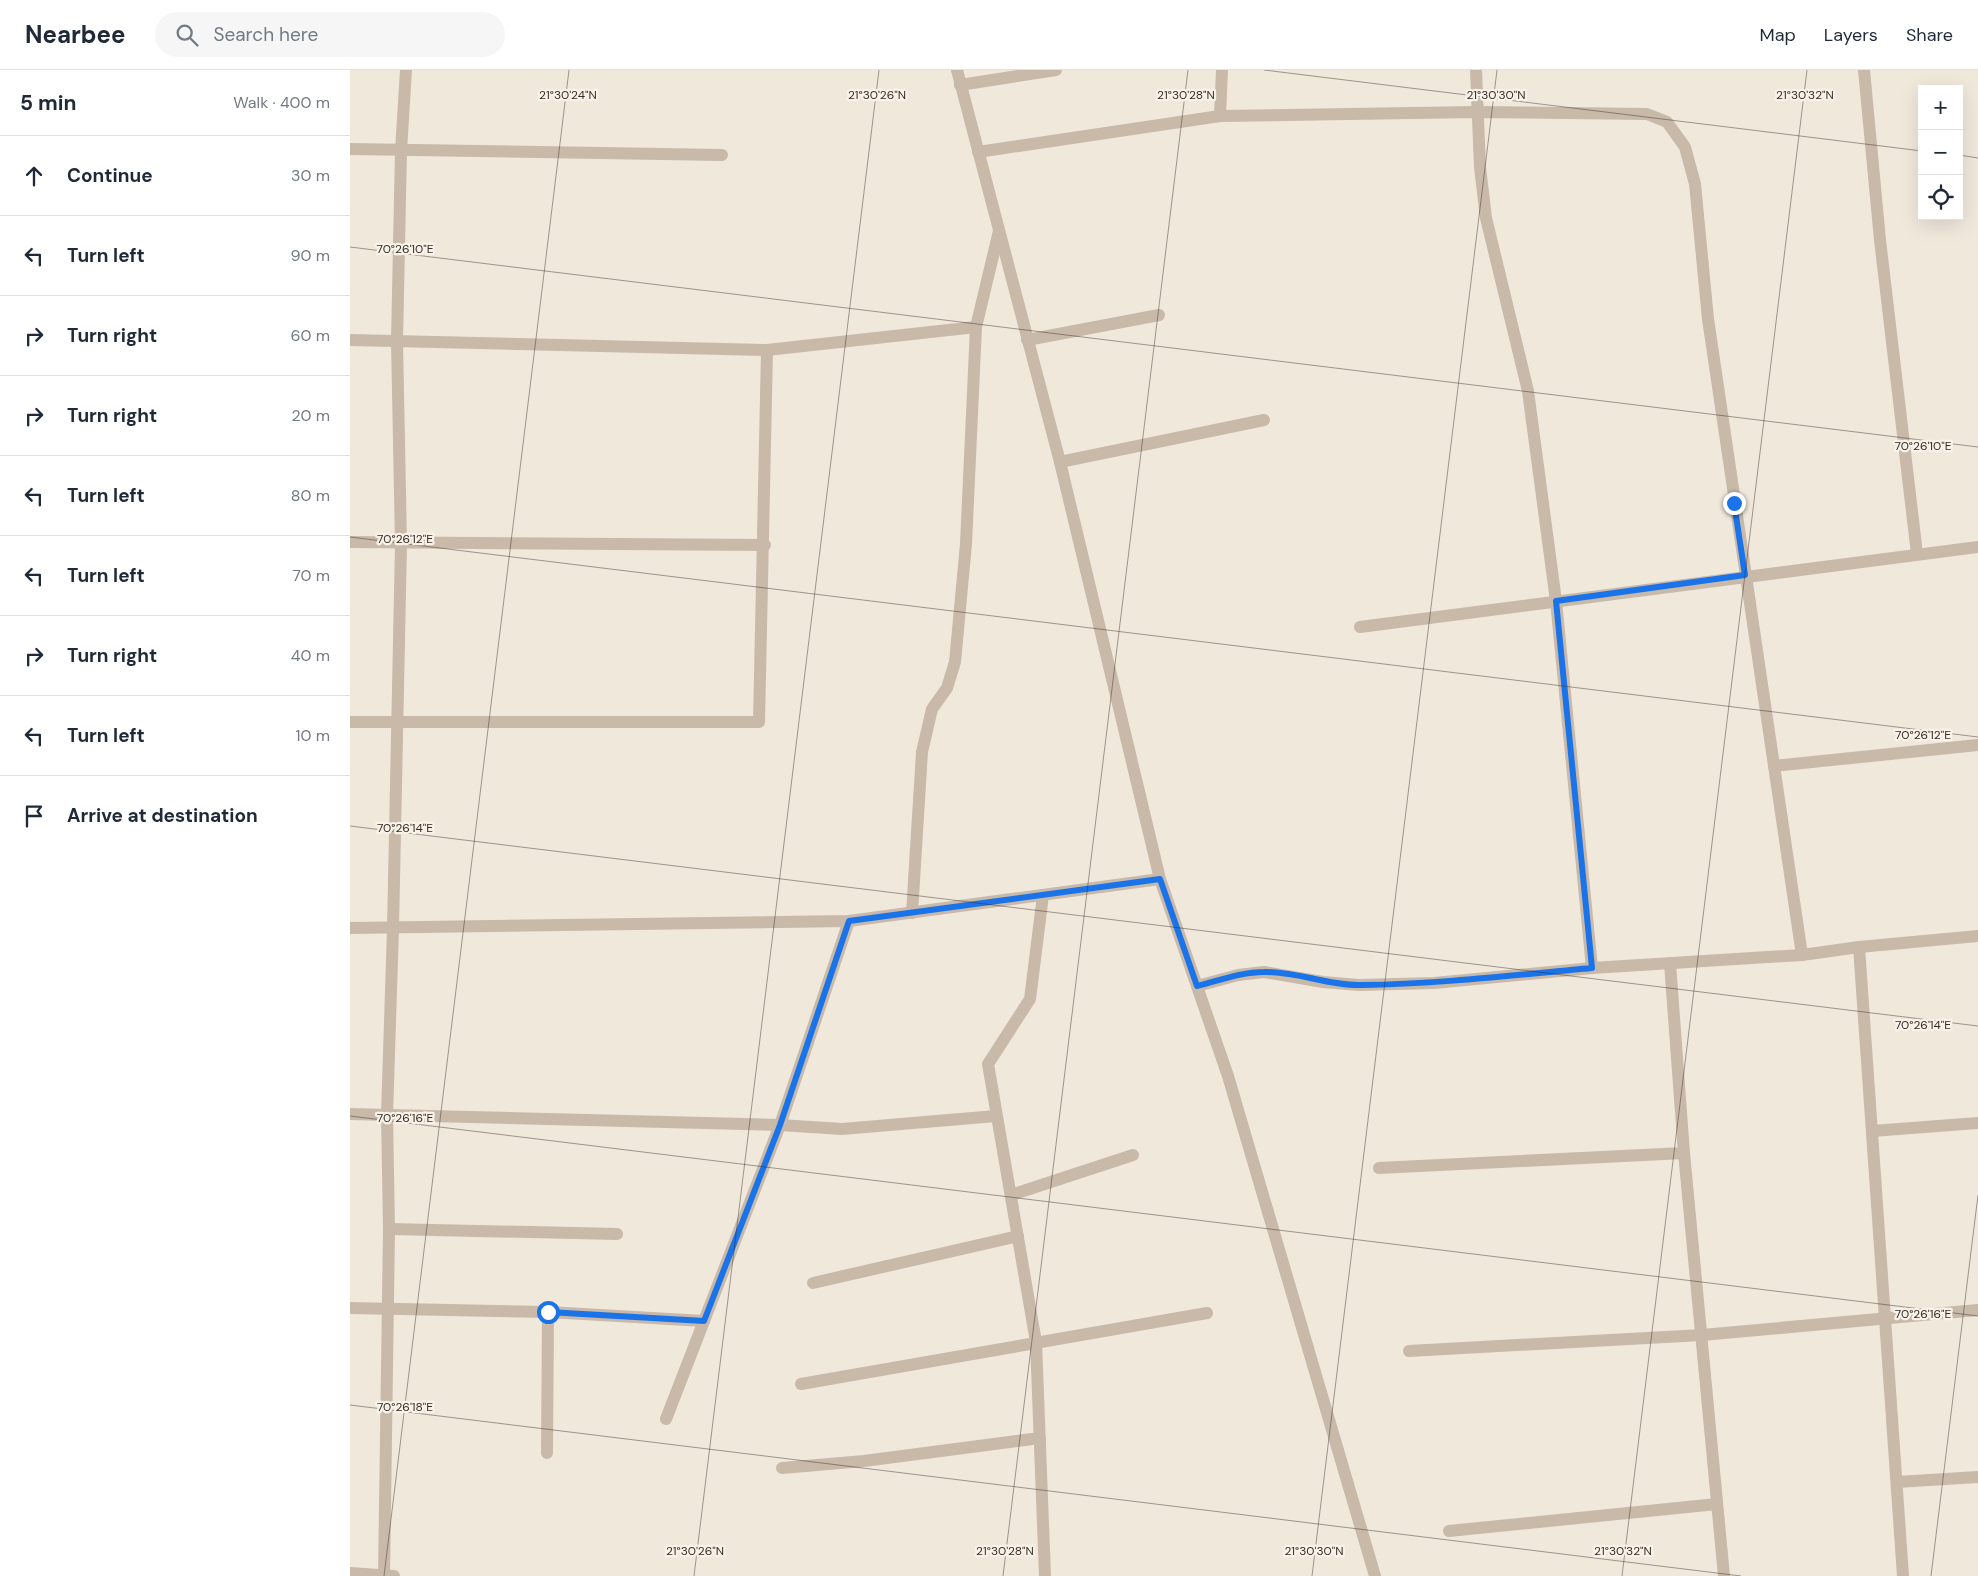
<!DOCTYPE html>
<html lang="en">
<head>
<meta charset="utf-8">
<style>
  :root { --surface:#fff; --page:#f6f6f7; --text:#1f2937; --muted:#747a83; --line:#e0e1e3 }
  body { margin:0; font-family:"DM Sans",sans-serif; background:var(--page); color:var(--text) }
  .controls { position:absolute; right:15px; top:15px; display:grid; overflow:hidden; border-radius:0px; box-shadow:0 5px 20px #0002 }
  .controls button { width:45px; height:45px; display:grid; place-items:center; padding:0; border:0; border-bottom:1px solid var(--line); background:var(--surface); color:var(--text); font:25px sans-serif }
  .stop { position:absolute; width:15px; height:15px; margin:-11px; border:4px solid #1a73e8; border-radius:50%; background:#fff }
  .stop.end { background:#1a73e8; border-color:#fff; box-shadow:0 1px 5px #0008 }
  .list { margin:0; padding:0; list-style:none }
  h2 { display:flex; justify-content:space-between; align-items:center; height:65px; margin:0; padding:0 20px; font-size:21px }
  h2 small { font-size:16px; font-weight:400; color:var(--muted) }
  .list li { display:grid; grid-template-columns:32px 1fr auto; gap:15px; align-items:center; box-sizing:border-box; height:80px; padding:0 20px; border-top:1px solid var(--line) }
  .list b { display:block; font-size:19px; white-space:nowrap }
  .list em { font-size:16px; font-style:normal; color:var(--muted) }
  .icon { flex:none; width:28px; height:28px; fill:none; stroke:currentColor; stroke-width:2; stroke-linecap:round; stroke-linejoin:round }
  .map { position:relative; flex:none; width:1628px; height:1506px; overflow:hidden }
  header { display:flex; align-items:center; gap:30px; box-sizing:border-box; height:70px; padding:0 25px; background:var(--surface); border-bottom:1px solid var(--line) }
  header strong { font-size:24px }
  nav { display:flex; gap:28px; margin-inline-start:auto; font-size:18px }
  .search { width:350px; height:45px; background:var(--page); display:flex; align-items:center; gap:12px; box-sizing:border-box; padding:0 18px; border-radius:28px; color:var(--muted); font-size:19px }
  main { display:flex }
  aside { flex:1; background:var(--surface) }
  .map>svg:first-child { display:block }
  .lines { fill:none; stroke-linecap:round; stroke-linejoin:round }
  .minor { stroke:#c8b9a9; stroke-width:12 }
  .route { stroke:#1a73e8; stroke-width:6 }
  .ticks { fill:none; stroke:#352d28; stroke-width:1; stroke-opacity:0.45 }
  .ticks-label { font-size:12px; text-anchor:middle; fill:#352d28; stroke:#f8f2e8; stroke-width:4.5; stroke-linejoin:round; paint-order:stroke }
</style>
</head>
<body>
<header>
<strong>Nearbee</strong>
<div class="search"><svg class="icon" aria-label="search" viewBox="0 0 24 24"><circle cx="10" cy="10" r="6"/><path d="M15 15l6 6"/></svg>Search here</div>
<nav><a>Map</a><a>Layers</a><a>Share</a></nav>
</header>
<main>
<aside>
<h2>5 min<small>Walk · 400 m</small></h2>
<ul class="list">
<li><svg class="icon" aria-label="ahead" viewBox="0 0 24 24"><path d="M12 20V5M6 11l6-6 6 6"/></svg><div><b>Continue</b></div><em>30 m</em></li>
<li><svg class="icon" aria-label="left" viewBox="0 0 24 24"><path d="M17 20v-9H6M10 6l-5 5 5 5"/></svg><div><b>Turn left</b></div><em>90 m</em></li>
<li><svg class="icon" aria-label="right" viewBox="0 0 24 24"><path d="M7 20v-9h11M14 6l5 5-5 5"/></svg><div><b>Turn right</b></div><em>60 m</em></li>
<li><svg class="icon" aria-label="right" viewBox="0 0 24 24"><path d="M7 20v-9h11M14 6l5 5-5 5"/></svg><div><b>Turn right</b></div><em>20 m</em></li>
<li><svg class="icon" aria-label="left" viewBox="0 0 24 24"><path d="M17 20v-9H6M10 6l-5 5 5 5"/></svg><div><b>Turn left</b></div><em>80 m</em></li>
<li><svg class="icon" aria-label="left" viewBox="0 0 24 24"><path d="M17 20v-9H6M10 6l-5 5 5 5"/></svg><div><b>Turn left</b></div><em>70 m</em></li>
<li><svg class="icon" aria-label="right" viewBox="0 0 24 24"><path d="M7 20v-9h11M14 6l5 5-5 5"/></svg><div><b>Turn right</b></div><em>40 m</em></li>
<li><svg class="icon" aria-label="left" viewBox="0 0 24 24"><path d="M17 20v-9H6M10 6l-5 5 5 5"/></svg><div><b>Turn left</b></div><em>10 m</em></li>
<li><svg class="icon" aria-label="arrive" viewBox="0 0 24 24"><path d="M6 21V4h12l-3 4 3 4H6"/></svg><div><b>Arrive at destination</b></div></li>
</ul>
</aside>
<div class="map">
<svg width="1628" height="1506" viewBox="0 0 1628 1506">
  <rect width="100%" height="100%" fill="#f1e8dc"/>
  <g class="lines">
    <g class="minor">
      <path d="M607,0L710,392L810,809L878,1006L1025,1506"/>
      <path d="M1126,0L1130,97L1136,148L1178,321L1206,531L1242,898"/>
      <path d="M1514,0L1530,170L1567,484"/>
      <path d="M610,15L706,0"/>
      <path d="M870,46L872,0"/>
      <path d="M0,79L372,85"/>
      <path d="M628,82L870,46L1126,42L1297,44L1317,52L1335,77L1345,114L1358,249L1452,885"/>
      <path d="M0,270L417,280L626,257"/>
      <path d="M677,270L809,245"/>
      <path d="M710,392L914,350"/>
      <path d="M0,472L415,475"/>
      <path d="M1010,557L1628,477"/>
      <path d="M0,652H409L417,280"/>
      <path d="M1424,696L1628,675"/>
      <path d="M693,825L680,929L638,994L686,1272L695,1506"/>
      <path d="M562,843L572,682L582,639L597,618L605,592L616,474L626,257L649,161"/>
      <path d="M0,858L499,851L810,809"/>
      <path d="M1509,877L1553,1506"/>
      <path d="M1320,893L1334,1083L1374,1506"/>
      <path d="M847,916L888,905L914,902L973,912L1009,915L1084,913L1242,898L1452,885L1509,877L1628,866"/>
      <path d="M0,1044L430,1055L492,1059L646,1046"/>
      <path d="M1522,1061L1628,1053"/>
      <path d="M1029,1098L1334,1083"/>
      <path d="M661,1125L783,1085"/>
      <path d="M39,1159L267,1164"/>
      <path d="M463,1213L668,1166"/>
      <path d="M0,1238L198,1242L354,1251"/>
      <path d="M1059,1281L1352,1265L1628,1240"/>
      <path d="M451,1314L857,1243"/>
      <path d="M316,1349L430,1055L499,851"/>
      <path d="M197,1383L198,1242"/>
      <path d="M432,1398L514,1391L690,1368"/>
      <path d="M1547,1412L1628,1407"/>
      <path d="M1099,1461L1367,1434"/>
      <path d="M0,1503L44,1506"/>
      <path d="M34,1506L39,1159L37,1045L43,859L51,474L47,271L51,81L56,0"/>
    </g>
  </g>
  <g class="lines">
    <path class="route" d="M198,1242L354,1251L430,1055L499,851L810,809L847,916C868,911 891,902 914,902C947,901 978,916 1011,915C1089,914 1165,905 1242,898L1206,531L1395,505L1384,433"/>
  </g>
  <path class="ticks" d="M914,0L1572,81M1609,85L1628,88M0,177L1628,377M0,467L1628,667M0,756L1628,956M0,1046L1628,1246M0,1335L1391,1506M34,1506L219,0M344,1506L529,0M653,1506L838,0M962,1506L1147,0M1272,1506L1457,0M1581,1506L1628,1125"/>
  <g class="ticks-label">
    <text x="218" y="29">21°30'24"N</text>
    <text x="527" y="29">21°30'26"N</text>
    <text x="836" y="29">21°30'28"N</text>
    <text x="1146" y="29">21°30'30"N</text>
    <text x="1455" y="29">21°30'32"N</text>
    <text x="55" y="183">70°26'10"E</text>
    <text x="1573" y="380">70°26'10"E</text>
    <text x="55" y="473">70°26'12"E</text>
    <text x="1573" y="669">70°26'12"E</text>
    <text x="55" y="762">70°26'14"E</text>
    <text x="1573" y="959">70°26'14"E</text>
    <text x="55" y="1052">70°26'16"E</text>
    <text x="1573" y="1248">70°26'16"E</text>
    <text x="55" y="1341">70°26'18"E</text>
    <text x="345" y="1485">21°30'26"N</text>
    <text x="655" y="1485">21°30'28"N</text>
    <text x="964" y="1485">21°30'30"N</text>
    <text x="1273" y="1485">21°30'32"N</text>
  </g>
</svg>
<div class="controls">
<button>+</button>
<button>−</button>
<button><svg class="icon" aria-label="locate" viewBox="0 0 24 24"><circle cx="12" cy="12" r="6"/><path d="M12 2v4M12 18v4M2 12h4M18 12h4"/></svg></button>
</div>
<div class="stop" style="left:198px;top:1242px"></div>
<div class="stop end" style="left:1384px;top:433px"></div>
</div>
</main>
</body>
</html>
